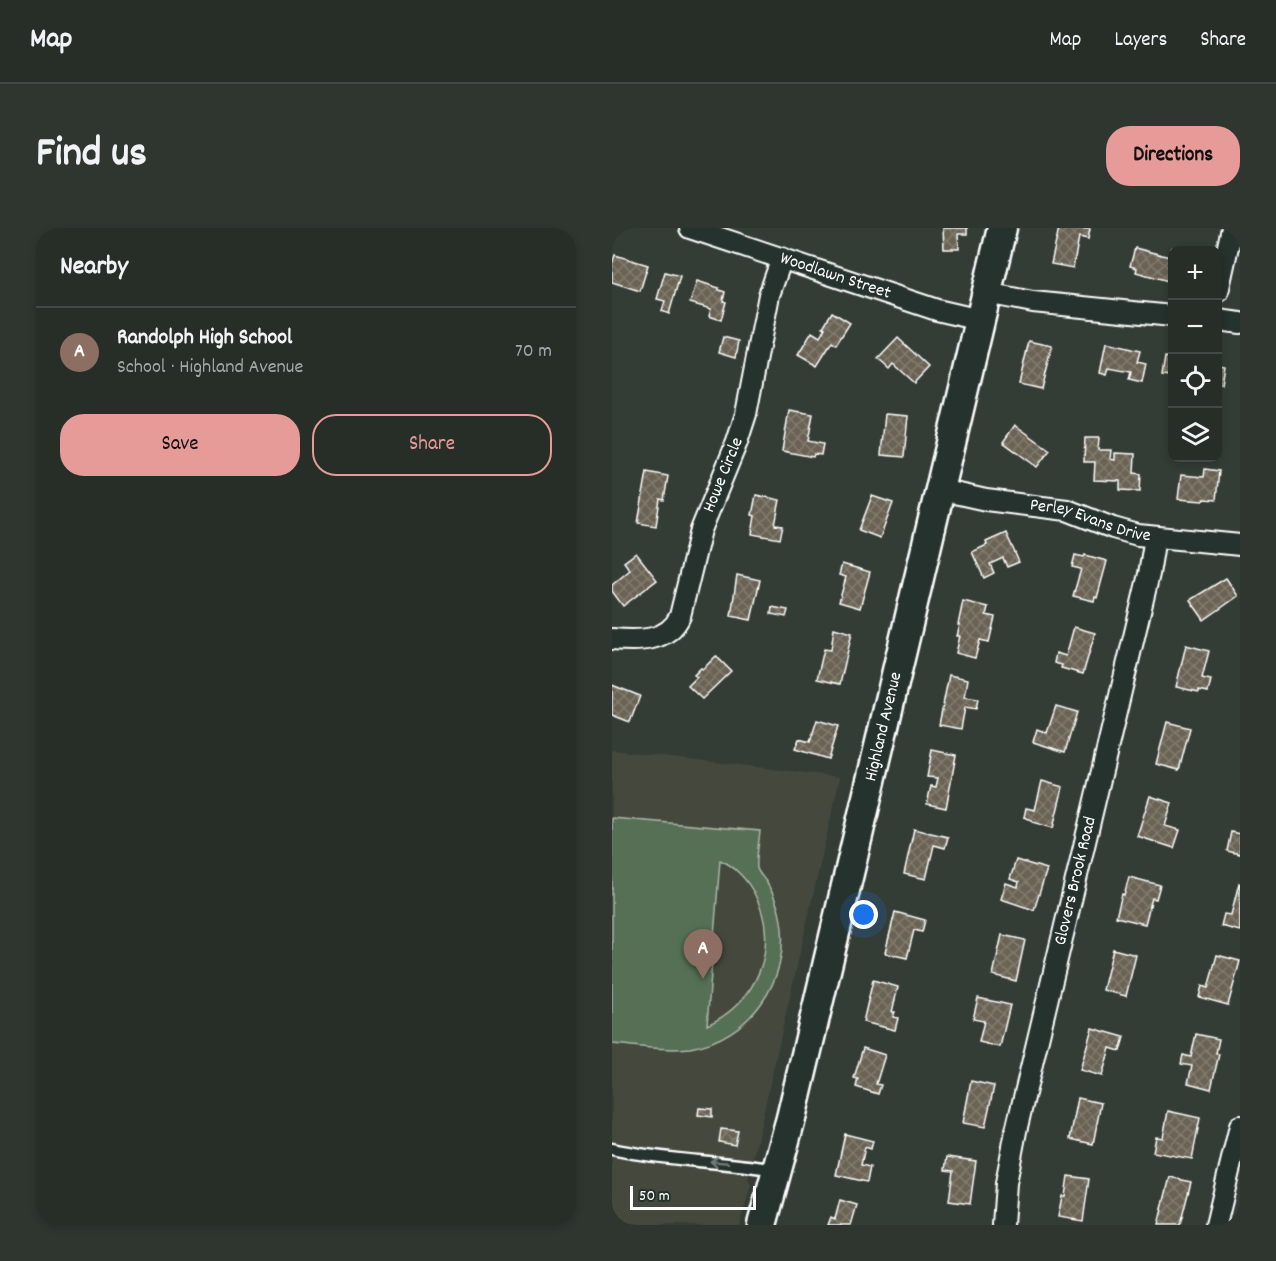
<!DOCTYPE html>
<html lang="en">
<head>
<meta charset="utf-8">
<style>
  :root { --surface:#272e28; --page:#2f3630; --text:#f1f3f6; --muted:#a4a8a8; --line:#434a45; --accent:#e69b98 }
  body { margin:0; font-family:Dekko,sans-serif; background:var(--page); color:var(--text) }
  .controls { position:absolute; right:18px; top:18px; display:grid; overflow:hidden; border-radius:12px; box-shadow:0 3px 9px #0003 }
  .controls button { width:54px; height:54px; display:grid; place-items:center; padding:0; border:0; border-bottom:2px solid var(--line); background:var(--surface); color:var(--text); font:30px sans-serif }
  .scale { position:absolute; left:18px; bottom:15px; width:126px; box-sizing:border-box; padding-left:6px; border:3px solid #fff; border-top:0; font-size:16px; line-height:21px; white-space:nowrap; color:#fff; -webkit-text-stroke:4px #26332d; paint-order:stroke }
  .you { position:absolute; left:252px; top:687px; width:21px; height:21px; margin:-15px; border:4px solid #fff; border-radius:50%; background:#1a73e8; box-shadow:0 0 0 9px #1a73e833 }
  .badge { display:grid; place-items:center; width:39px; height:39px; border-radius:50%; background:var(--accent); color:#fff; font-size:20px; font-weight:700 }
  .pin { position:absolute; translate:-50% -50px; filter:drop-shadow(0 2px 3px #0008) }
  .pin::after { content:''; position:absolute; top:32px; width:21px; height:18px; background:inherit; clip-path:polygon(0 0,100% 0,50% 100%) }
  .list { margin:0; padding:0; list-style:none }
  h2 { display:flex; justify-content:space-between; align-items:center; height:78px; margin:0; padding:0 24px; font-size:26px }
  h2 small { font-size:20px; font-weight:400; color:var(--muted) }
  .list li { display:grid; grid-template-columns:39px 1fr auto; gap:18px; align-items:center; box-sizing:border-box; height:90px; padding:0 24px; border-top:2px solid var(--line) }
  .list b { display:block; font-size:22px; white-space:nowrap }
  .list p { margin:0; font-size:20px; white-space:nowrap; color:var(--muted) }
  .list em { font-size:20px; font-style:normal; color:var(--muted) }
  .actions { display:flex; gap:12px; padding:18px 24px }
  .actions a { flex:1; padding:14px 0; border:2px solid var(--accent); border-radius:24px; text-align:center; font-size:21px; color:var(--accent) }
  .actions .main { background:var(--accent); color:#111 }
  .icon { flex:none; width:33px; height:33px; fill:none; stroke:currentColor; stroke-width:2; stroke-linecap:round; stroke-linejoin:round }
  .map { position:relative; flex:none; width:628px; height:997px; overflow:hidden; border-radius:24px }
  header { display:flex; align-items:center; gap:36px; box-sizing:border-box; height:84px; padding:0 30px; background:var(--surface); border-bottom:2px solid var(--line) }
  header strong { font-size:28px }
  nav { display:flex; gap:33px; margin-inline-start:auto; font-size:21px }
  .intro { display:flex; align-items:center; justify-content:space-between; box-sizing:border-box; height:144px; padding:0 36px }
  h1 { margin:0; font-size:42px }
  .button { padding:15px 27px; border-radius:24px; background:var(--accent); color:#111; font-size:21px; font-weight:700 }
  main { display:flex; gap:36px; padding:0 36px }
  aside { flex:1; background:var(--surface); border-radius:24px; box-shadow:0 3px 9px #0003 }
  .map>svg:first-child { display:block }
  .built { fill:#44493e }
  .grass { fill:#576f54; stroke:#abb7aa; stroke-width:1.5; fill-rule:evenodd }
  .building { fill:url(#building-cross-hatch); stroke:#fff; stroke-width:1.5 }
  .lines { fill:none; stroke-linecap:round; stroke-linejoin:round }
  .lane-casing { stroke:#fff; stroke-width:15 }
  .street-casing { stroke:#fff; stroke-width:24 }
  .secondary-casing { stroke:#fff; stroke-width:33 }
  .lane { stroke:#26332d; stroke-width:10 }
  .street { stroke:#26332d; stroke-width:20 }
  .secondary { stroke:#26332d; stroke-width:28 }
  .oneway { stroke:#727a76 }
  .labels { text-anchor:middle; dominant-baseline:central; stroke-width:6; stroke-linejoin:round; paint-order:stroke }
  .street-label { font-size:18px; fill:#fff; stroke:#26332d }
</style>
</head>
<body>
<header>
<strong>Map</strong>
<nav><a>Map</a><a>Layers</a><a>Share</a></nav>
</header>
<div class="intro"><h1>Find us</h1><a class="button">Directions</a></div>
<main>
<aside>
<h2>Nearby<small></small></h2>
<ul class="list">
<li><span class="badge" style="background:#8d6e63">A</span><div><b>Randolph High School</b><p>School · Highland Avenue</p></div><em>70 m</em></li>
</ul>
<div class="actions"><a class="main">Save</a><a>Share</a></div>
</aside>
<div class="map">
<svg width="628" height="997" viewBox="0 0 628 997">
  <defs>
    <pattern id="building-cross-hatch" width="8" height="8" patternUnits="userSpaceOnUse" patternTransform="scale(1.5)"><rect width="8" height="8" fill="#6b6454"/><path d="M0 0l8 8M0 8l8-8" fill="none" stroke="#817b6e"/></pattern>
  </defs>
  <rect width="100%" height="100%" fill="#343d35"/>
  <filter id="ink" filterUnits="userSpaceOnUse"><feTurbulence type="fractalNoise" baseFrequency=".0167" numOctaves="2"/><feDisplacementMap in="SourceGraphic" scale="12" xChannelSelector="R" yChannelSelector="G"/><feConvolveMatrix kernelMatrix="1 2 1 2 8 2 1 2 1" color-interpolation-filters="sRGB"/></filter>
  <g filter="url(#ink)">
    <path class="built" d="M0,522L228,549L136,952L139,957L127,997H0Z"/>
    <path class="grass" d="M0,590L148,603C147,614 144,629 145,640C146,645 152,650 155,655C162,667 167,680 169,693C179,752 137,811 78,820C52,823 25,818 0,816ZM108,632C123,638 136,653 143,667C169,718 145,775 95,797Z"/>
    <g class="building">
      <path d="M331,0H355V6H346L347,21H332Z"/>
      <path d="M447,0L478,1L476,11L467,9L461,40L439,36Z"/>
      <path d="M523,20L558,29L560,20L568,22H560V54L524,44L525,40L518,38Z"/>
      <path d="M3,27L36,37L28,63L0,54V36Z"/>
      <path d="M53,44L68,48L57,86L50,83L53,73L45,71Z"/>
      <path d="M85,53L107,60V62L113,64L111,73L114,74L109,92L97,88L99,81L78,75Z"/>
      <path d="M220,84L238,95L224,117L220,114L205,138L186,127L200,104L208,109L213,100L211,99Z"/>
      <path d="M111,109L127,113L124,129L107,124Z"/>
      <path d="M286,110L317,139L302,155L281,136L277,141L266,131Z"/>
      <path d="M417,113L440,118L429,161L407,156Z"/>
      <path d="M494,115L528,123L525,134L534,136L530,155L517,152L519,144L497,140L495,147L488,145Z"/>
      <path d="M560,124V149L550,148L553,129L559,130Z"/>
      <path d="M606,136L612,137L609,156H606Z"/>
      <path d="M177,182L201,186L196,213L211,216L209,227L202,226L201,229L170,223Z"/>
      <path d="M273,186L296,188L292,229L269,227Z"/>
      <path d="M403,197L438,222L425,239L391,214Z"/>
      <path d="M473,210H487L486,222H499L498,231L503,232V225L523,226L522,245L529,246L528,263L508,262V253L482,252L483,234H472Z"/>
      <path d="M593,241L607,243L604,272L592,271L591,273L566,271L569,247L592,249Z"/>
      <path d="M35,244L56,248L52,272L48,271L44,298L26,295Z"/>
      <path d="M144,267L168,272L163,297L171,298L168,311L140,306L143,288L140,287Z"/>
      <path d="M260,268L281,275L268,310L247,302Z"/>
      <path d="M394,305L407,334L395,339L391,330L378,336L382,345L372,350L360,324L375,317L374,314Z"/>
      <path d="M24,325L45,352L11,378L0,363V357L18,342L12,334Z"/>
      <path d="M463,327L472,329L473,327L495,333L485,370L483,369L482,373L461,368L469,341L460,339Z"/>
      <path d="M230,336L258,344L248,380L227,374L234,349L227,347Z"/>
      <path d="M125,347L148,352L139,392L119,388Z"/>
      <path d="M614,350L626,368L592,392L578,372Z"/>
      <path d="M351,373L376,379L374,387L383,389L377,414L368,412L363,430L344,425L348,408H345L348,397H346Z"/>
      <path d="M160,379L176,382L174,389L159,386Z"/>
      <path d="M462,399L483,405L471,446L449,440L450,437L442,435L444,425L454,428Z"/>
      <path d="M222,400L240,405L228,456L205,451L212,421L219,422Z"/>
      <path d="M574,417L597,423L590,450L599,452L596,464L587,462V464L564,459Z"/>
      <path d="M104,428L119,443L90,471L76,458L85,449L82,447L89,440L91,441Z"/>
      <path d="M337,447L356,451L353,469L366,471L364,481L353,479L349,501L327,497Z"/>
      <path d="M0,457L28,468L18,494L0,487Z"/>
      <path d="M444,478L465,484L453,524L421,514L425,501L435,505Z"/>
      <path d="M205,492L226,498L216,531L183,521L187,511L198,514Z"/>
      <path d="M555,494L578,500L567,542L544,536Z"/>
      <path d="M320,522L344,527L334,580L315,576L319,558L324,559L326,550L315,549Z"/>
      <path d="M430,553L451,559L441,600L420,594V592L412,589L414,580L423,582Z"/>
      <path d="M538,568L560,575L553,598L568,602L562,620L525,608Z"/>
      <path d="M302,601L336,609L333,620L322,617L314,651L292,646Z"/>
      <path d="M619,604L628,606V626L615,623Z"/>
      <path d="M404,632L435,641L422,682L389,671L394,655L406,659L407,654L398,651Z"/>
      <path d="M517,649L548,657L544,671L540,670L533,696L504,689L510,666L512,667Z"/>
      <path d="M627,655L628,656V703L609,698L612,686L619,687Z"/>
      <path d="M283,684L313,692L310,704L302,702L295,730L273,725Z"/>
      <path d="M390,707L413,712L404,753L381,747Z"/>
      <path d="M501,721L524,727L514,768L491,762Z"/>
      <path d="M605,727L628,733L616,777L587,769L590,758L596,760Z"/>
      <path d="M261,752L286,759L280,784H283L281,789L286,790L283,802L251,794Z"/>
      <path d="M366,770L398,777L388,819L367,814L372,793L361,791Z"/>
      <path d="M480,800L512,809L508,823L498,820L490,848L468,842Z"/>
      <path d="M584,806L607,811L604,825L607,826L599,861L576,855L580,838L569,836L571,827L579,829Z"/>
      <path d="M251,820L273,827L264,856L269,857L266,866L244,859L246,851L242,850Z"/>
      <path d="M359,853L382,858L373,899L351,895Z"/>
      <path d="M466,870L489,875L481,916L458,911Z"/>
      <path d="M87,880L100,881V889L86,887Z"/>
      <path d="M556,883L588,890L580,931L541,924L544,909L551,910Z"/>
      <path d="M109,901L126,903L123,917L107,914Z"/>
      <path d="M233,906L261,913L259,921L253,919L249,937L258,939L255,954L224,947Z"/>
      <path d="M335,929L364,933L358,976L337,973L341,943L333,942Z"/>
      <path d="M456,948L477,951L471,993L446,989L450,968H453Z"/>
      <path d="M558,949L579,954L568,997H546Z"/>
      <path d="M228,972L245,977L239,997H216L219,989L223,991Z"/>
    </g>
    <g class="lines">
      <g class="lane-casing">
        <path id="lane" d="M0,921C54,933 110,933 165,942"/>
      </g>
      <g class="street-casing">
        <g id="street">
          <path id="s1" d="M78,0L325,82L368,92"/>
          <path d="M606,64L620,0"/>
          <path d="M374,65L421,74L560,88"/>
          <path d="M606,92L628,95"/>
          <path id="s2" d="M329,262L374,272L455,282L501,300L526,307L628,317"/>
          <path id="s3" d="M0,411C25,413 56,415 68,388L89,302L125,214L134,186L157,67L170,30"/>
          <path id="s4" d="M391,997L394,955L404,903L537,346L543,309"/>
          <path d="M604,997L628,898"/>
        </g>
      </g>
      <g class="secondary-casing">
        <g id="secondary">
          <path id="s5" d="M150,997L179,890L390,0"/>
        </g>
      </g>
      <use href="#lane" class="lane"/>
      <use href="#street" class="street"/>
      <use href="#secondary" class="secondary"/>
    </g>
    <defs><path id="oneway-shaft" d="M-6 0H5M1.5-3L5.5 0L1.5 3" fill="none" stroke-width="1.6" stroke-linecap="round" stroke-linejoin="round" transform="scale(1.5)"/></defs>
    <use class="oneway" href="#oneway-shaft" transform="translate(107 934) rotate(-175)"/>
  </g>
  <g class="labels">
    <g class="street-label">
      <text stroke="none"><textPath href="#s1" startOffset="153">Woodlawn Street</textPath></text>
      <text stroke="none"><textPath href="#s3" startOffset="225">Howe Circle</textPath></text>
      <text stroke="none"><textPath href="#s2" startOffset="153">Perley Evans Drive</textPath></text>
      <text stroke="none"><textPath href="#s5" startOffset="513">Highland Avenue</textPath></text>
      <text stroke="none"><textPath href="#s4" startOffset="352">Glovers Brook Road</textPath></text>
    </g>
  </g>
</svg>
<div class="controls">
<button>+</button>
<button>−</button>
<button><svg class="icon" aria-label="locate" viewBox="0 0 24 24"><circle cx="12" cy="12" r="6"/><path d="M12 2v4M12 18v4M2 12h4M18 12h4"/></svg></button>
<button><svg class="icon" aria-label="layers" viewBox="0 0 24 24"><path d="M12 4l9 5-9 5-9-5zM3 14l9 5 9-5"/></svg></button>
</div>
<div class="scale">50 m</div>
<div class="you"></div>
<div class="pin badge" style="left:91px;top:751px;background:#8d6e63">A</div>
</div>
</main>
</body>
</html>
